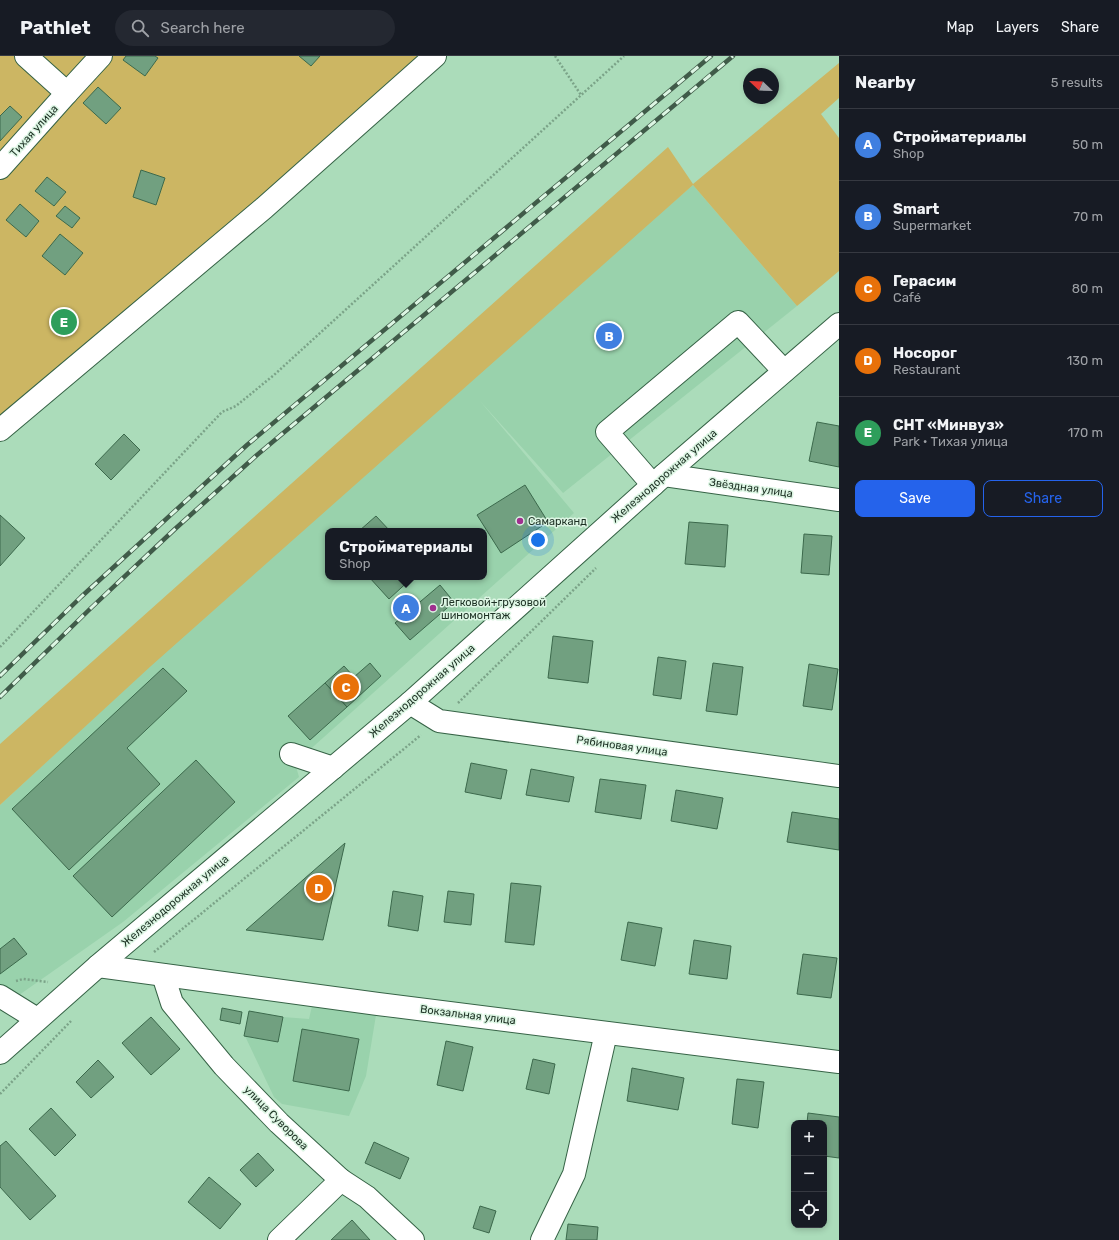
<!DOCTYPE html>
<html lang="en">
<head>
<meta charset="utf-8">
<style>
  :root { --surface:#171b24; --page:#242831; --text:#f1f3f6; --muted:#9ea1a6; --line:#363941; --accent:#2563eb }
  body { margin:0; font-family:Rubik,sans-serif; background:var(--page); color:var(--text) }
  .controls { position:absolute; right:12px; bottom:12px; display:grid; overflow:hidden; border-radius:8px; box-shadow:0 2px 6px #0003 }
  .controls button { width:36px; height:36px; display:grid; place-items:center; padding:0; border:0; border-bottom:1px solid var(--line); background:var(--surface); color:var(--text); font:20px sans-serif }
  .compass { position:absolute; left:743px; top:12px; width:36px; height:36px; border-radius:50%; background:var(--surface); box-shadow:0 2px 6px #0003; rotate:293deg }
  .you { position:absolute; left:538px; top:484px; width:14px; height:14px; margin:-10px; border:3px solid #fff; border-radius:50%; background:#1a73e8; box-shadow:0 0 0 6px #1a73e833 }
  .badge { display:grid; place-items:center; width:26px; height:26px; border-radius:50%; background:var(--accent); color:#fff; font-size:13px; font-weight:700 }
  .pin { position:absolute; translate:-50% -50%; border:2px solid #fff; box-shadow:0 1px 4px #0006 }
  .popup { position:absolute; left:325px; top:472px; width:162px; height:52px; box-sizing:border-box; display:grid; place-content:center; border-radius:8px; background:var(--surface); filter:drop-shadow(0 1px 3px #0005); font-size:13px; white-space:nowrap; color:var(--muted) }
  .popup b { font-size:15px; color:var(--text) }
  .popup::after { content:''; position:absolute; left:50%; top:100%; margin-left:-8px; border:8px solid transparent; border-top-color:var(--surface) }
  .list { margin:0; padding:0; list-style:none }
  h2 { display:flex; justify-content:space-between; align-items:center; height:52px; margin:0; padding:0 16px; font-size:17px }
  h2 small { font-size:13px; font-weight:400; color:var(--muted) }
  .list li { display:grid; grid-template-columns:26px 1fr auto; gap:12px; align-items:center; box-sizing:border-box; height:72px; padding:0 16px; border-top:1px solid var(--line) }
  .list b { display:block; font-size:15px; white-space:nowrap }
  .list p { margin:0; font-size:13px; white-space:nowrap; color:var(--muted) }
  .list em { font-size:13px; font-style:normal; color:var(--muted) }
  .actions { display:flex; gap:8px; padding:12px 16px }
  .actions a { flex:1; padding:9px 0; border:1px solid var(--accent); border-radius:8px; text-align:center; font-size:14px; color:var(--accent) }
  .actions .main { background:var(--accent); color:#fff }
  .icon { flex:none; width:22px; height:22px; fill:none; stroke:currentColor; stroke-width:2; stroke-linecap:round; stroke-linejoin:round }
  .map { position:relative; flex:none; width:839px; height:1184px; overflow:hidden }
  header { display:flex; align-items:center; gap:24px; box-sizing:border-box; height:56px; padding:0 20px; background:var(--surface); border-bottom:1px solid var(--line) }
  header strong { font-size:19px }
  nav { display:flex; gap:22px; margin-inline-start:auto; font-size:14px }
  .search { width:280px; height:36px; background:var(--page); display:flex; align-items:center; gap:10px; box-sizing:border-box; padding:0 14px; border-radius:22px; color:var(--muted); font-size:15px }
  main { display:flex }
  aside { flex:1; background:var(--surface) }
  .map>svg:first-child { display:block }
  .built { fill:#99d2ac; fill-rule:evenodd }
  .green { fill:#ccb663 }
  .building { fill:#71a080; stroke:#3c694c }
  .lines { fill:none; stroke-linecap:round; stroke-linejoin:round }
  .minor-casing { stroke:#366346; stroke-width:24 }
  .major-casing { stroke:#366346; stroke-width:24 }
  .path { stroke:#7ba388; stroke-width:2.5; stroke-dasharray:2 2; stroke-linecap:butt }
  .minor { stroke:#fff; stroke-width:22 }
  .major { stroke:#fff; stroke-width:22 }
  .rail-casing { stroke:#405b49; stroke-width:4.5 }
  .rail { stroke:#ddf6e4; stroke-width:3; stroke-dasharray:9; stroke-linecap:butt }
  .poi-dot { fill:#a0308f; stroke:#ddf6e4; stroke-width:1.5 }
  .labels { text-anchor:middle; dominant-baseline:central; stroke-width:3; stroke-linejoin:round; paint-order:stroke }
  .street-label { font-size:11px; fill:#1c3023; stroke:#ddf6e4 }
  .poi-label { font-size:11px; fill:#1c3023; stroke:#ddf6e4; text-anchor:start }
</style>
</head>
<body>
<header>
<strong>Pathlet</strong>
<div class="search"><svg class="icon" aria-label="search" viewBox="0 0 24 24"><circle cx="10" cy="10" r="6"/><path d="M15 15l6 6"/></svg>Search here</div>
<nav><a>Map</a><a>Layers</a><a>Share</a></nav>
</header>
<main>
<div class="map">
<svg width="839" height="1184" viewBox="0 0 839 1184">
  <rect width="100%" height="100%" fill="#abdcba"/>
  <g class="built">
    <path d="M693,129L797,250L563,437L480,345L574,457L295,707L299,721L123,866L12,944L0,937V749L150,610L464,327ZM328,475H484V521H328Z"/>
    <path d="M312,950L376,959L366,1020L349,1060L282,1048L274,1041L245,980L249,955L283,961L309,963Z"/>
  </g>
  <g class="green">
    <path d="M0,0H435L0,374Z"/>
    <path d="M839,7V42L821,58L839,82V215L797,250L693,129L151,610L0,749V688L668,91L693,128Z"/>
  </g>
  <g class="building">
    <path d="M126,0H155L158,2L145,20L123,4Z"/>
    <path d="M299,0H320L311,10Z"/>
    <path d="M98,31L121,52L106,68L83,47Z"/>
    <path d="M10,50L22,61L0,85V60Z"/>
    <path d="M141,114L165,122L156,149L133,141Z"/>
    <path d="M47,121L66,136L54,150L35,135Z"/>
    <path d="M20,148L39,165L26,181L6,164Z"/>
    <path d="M65,150L80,162L72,172L56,160Z"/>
    <path d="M60,178L83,197L65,219L42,200Z"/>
    <path d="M817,366L839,370V411L809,405Z"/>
    <path d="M124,378L140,394L111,424L95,408Z"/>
    <path d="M525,429L548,466L501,497L477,459Z"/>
    <path d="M0,459L25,482L0,510Z"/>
    <path d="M376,460L390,475H359Z"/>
    <path d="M689,466L728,469L725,511L685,508Z"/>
    <path d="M804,478L832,480L829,519L801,517Z"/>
    <path d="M369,521H413L389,543Z"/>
    <path d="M440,529L454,546L410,584L395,567Z"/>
    <path d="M553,580L593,585L588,627L548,622Z"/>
    <path d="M658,601L686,605L681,643L653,639Z"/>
    <path d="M370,607L381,620L347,651L325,627L344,610L354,621Z"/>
    <path d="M713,607L743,611L737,659L706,655Z"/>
    <path d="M809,608L838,613L832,654L803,650Z"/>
    <path d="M163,612L187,635L127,692L160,728L69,814L12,753Z"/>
    <path d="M325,627L347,651L310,684L288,660Z"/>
    <path d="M196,704L235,746L112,861L73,820Z"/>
    <path d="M471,707L507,714L501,743L465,736Z"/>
    <path d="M531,713L574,721L569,746L526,739Z"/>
    <path d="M600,723L646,729L641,763L595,756Z"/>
    <path d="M676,734L723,742L717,773L671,765Z"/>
    <path d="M792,756L839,763V794L787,786Z"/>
    <path d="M345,787L323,884L246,874Z"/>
    <path d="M511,827L541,830L534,889L505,886Z"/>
    <path d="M393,835L423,840L418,875L388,870Z"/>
    <path d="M448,835L474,838L471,869L444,866Z"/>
    <path d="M628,866L662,872L655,910L621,904Z"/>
    <path d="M14,882L27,898L0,918V893Z"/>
    <path d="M694,884L731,890L727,923L689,918Z"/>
    <path d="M803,898L837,902L831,942L797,938Z"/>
    <path d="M222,952L242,956L240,968L220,964Z"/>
    <path d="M249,955L283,961L278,986L244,980Z"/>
    <path d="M151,961L180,993L151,1019L122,987Z"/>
    <path d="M302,973L359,983L349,1035L293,1025Z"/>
    <path d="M446,985L473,991L463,1035L437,1029Z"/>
    <path d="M533,1003L555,1008L549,1038L526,1033Z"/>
    <path d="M98,1004L114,1021L91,1042L76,1026Z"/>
    <path d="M632,1012L684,1022L678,1054L627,1045Z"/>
    <path d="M737,1023L764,1026L758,1072L732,1068Z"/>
    <path d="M51,1052L76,1079L55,1100L29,1073Z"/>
    <path d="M808,1057L839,1061V1102L824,1100V1067H807Z"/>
    <path d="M6,1085L56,1140L30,1164L0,1131V1090Z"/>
    <path d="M374,1086L409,1102L400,1123L365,1107Z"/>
    <path d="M258,1097L274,1114L256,1131L240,1114Z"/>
    <path d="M209,1121L241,1148L220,1173L188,1146Z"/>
    <path d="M480,1150L496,1155L489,1177L473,1172Z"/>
    <path d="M352,1164L370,1184H331Z"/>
    <path d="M568,1168L598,1171L597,1184H566Z"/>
  </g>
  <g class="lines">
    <g class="minor-casing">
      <g id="minor">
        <path d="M26,0L67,37L101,0"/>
        <path d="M0,112L67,37"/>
        <path d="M0,374L264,152L435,0"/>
        <path d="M664,419L839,444"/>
        <path d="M653,429L607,376L738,266L784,315"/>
        <path d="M410,647L439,665L839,720"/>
        <path d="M291,698L333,712"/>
        <path d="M98,910L378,948L839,1006"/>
        <path d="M163,919L172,947L224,1010L279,1067L341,1124L367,1141L413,1184"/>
        <path d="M0,940L37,963"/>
        <path d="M279,1184L341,1124"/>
        <path d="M542,1184L574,1118L606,977"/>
      </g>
    </g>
    <g class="major-casing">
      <path id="major" d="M0,997L98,910L410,647L664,419L839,268"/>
    </g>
    <g class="path">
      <path d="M555,0L581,39"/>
      <path d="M0,591L222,356L236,350L274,319L624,0"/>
      <path d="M458,647L596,512"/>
      <path d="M154,896L421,679"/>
      <path d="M16,925L23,923L48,926"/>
      <path d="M0,1038L71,965"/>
    </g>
    <use href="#minor" class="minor"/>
    <use href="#major" class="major"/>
    <g class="rail-casing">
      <g id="rail">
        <path d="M0,620L81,541L247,389L711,0"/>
        <path d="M0,641L91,552L175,473L257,399L733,0"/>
      </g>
    </g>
    <use href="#rail" class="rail"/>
  </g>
  <g class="poi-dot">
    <circle cx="520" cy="465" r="4"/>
    <circle cx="433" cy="552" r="4"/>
  </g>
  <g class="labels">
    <g class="street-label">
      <text transform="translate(34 75) rotate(-48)">Тихая улица</text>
      <text transform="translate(664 420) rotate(-41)">Железнодорожная улица</text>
      <text transform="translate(751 432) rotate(8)">Звёздная улица</text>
      <text transform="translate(422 635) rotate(-41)">Железнодорожная улица</text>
      <text transform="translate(622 690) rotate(8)">Рябиновая улица</text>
      <text transform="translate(175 845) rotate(-40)">Железнодорожная улица</text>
      <text transform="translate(468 959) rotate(7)">Вокзальная улица</text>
      <text transform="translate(276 1062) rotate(45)">улица Суворова</text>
    </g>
    <g class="poi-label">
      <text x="528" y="465">Самарканд</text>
      <text x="441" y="546">Легковой+грузовой<tspan x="441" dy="13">шиномонтаж</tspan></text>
    </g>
  </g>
</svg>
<div class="controls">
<button>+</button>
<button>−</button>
<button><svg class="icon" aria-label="locate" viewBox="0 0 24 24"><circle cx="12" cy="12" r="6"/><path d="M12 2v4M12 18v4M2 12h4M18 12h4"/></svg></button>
</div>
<svg class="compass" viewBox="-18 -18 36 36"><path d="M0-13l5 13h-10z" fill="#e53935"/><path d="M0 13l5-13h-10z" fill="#9ea1a6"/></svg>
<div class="you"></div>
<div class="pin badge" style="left:406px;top:552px;background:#3f7fe0">A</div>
<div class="popup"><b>Стройматериалы</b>Shop</div>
<div class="pin badge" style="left:609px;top:280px;background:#3f7fe0">B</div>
<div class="pin badge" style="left:346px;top:631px;background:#e8710a">C</div>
<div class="pin badge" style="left:319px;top:832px;background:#e8710a">D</div>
<div class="pin badge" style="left:64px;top:266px;background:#2e9e5b">E</div>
</div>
<aside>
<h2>Nearby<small>5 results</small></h2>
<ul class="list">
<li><span class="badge" style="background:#3f7fe0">A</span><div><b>Стройматериалы</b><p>Shop</p></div><em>50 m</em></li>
<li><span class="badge" style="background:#3f7fe0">B</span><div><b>Smart</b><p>Supermarket</p></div><em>70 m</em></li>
<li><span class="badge" style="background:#e8710a">C</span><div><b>Герасим</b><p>Café</p></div><em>80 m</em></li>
<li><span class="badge" style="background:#e8710a">D</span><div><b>Носорог</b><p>Restaurant</p></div><em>130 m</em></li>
<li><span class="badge" style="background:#2e9e5b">E</span><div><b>СНТ «Минвуз»</b><p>Park · Тихая улица</p></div><em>170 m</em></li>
</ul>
<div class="actions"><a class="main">Save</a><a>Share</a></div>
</aside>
</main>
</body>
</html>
